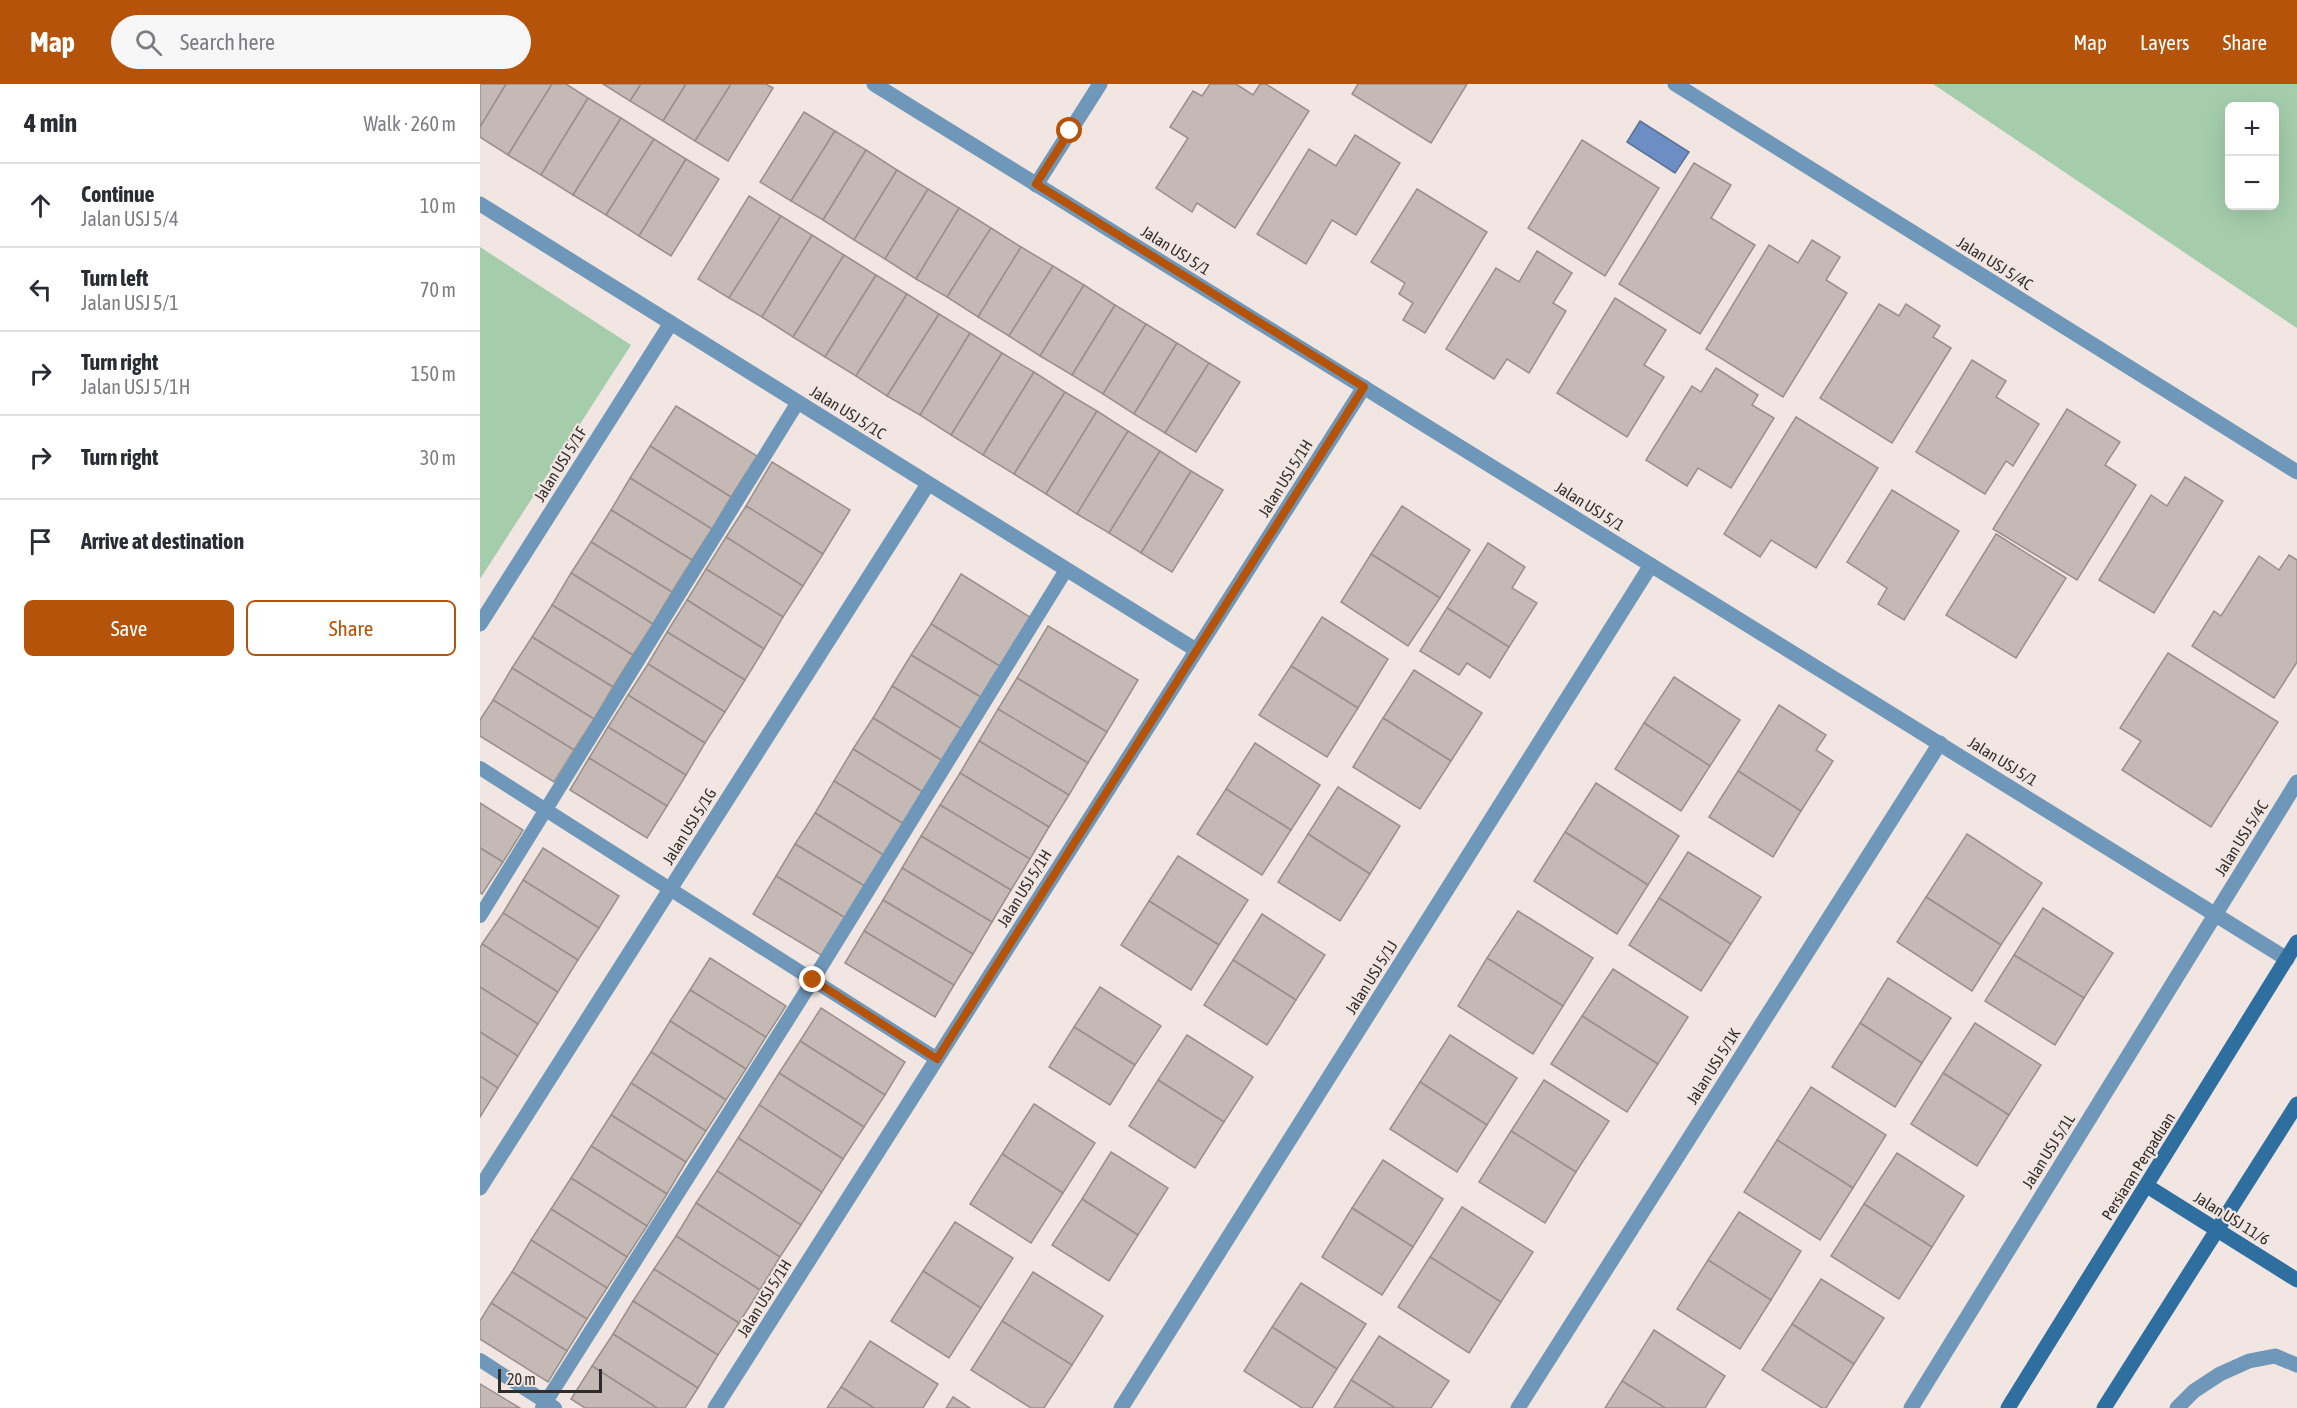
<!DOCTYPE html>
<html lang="en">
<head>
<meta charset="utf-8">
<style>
  :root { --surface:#fff; --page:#f7f7f7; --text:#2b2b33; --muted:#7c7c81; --line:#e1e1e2; --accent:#b45309 }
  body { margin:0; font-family:"Asap Condensed",sans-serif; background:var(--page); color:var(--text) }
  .controls { position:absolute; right:18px; top:18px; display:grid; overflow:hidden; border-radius:9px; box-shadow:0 6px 24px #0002 }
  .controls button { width:54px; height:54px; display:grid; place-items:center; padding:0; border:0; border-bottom:2px solid var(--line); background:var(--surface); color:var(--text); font:30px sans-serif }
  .scale { position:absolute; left:18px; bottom:15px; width:104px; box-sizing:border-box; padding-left:6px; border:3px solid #302c2a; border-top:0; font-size:16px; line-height:21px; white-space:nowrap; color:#302c2a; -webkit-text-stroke:4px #f1e6e1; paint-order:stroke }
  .stop { position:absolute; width:18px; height:18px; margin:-14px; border:4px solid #b45309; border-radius:50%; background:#fff }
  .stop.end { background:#b45309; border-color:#fff; box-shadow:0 2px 6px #0008 }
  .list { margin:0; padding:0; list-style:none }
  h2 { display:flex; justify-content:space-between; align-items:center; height:78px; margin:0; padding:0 24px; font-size:26px }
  h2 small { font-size:20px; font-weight:400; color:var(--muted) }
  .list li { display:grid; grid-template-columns:39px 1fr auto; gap:18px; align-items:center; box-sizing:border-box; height:84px; padding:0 24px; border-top:2px solid var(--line) }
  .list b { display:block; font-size:22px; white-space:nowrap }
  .list p { margin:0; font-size:20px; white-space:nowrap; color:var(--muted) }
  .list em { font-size:20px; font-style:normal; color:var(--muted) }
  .actions { display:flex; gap:12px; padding:18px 24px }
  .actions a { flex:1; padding:14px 0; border:2px solid var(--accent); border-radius:9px; text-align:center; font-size:21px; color:var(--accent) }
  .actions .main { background:var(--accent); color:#fff }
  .icon { flex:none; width:33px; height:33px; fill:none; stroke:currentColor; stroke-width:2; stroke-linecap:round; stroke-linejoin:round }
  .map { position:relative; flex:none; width:1817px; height:1324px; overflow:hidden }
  header { display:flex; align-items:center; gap:36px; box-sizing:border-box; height:84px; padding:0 30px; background:var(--accent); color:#fff }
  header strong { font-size:28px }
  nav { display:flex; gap:33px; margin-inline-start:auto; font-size:21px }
  .search { width:420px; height:54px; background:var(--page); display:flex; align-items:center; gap:15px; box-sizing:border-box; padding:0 21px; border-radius:33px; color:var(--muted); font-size:22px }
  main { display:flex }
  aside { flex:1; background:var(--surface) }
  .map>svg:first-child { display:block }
  .green { fill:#a5cdac; fill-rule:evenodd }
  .water { fill:#6d8ec4; stroke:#5b7196; stroke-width:1.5 }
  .building { fill:#c4b9b5; stroke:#9a908b; stroke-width:1.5 }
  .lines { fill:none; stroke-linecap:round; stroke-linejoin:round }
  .lane { stroke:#6f97b9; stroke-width:14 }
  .street { stroke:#6f97b9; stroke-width:15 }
  .secondary { stroke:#2e6fa0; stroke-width:15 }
  .route { stroke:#b45309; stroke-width:8 }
  .labels { text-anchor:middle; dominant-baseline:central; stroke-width:4.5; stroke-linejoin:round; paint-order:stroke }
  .street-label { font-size:16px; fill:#302c2a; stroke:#f1e6e1 }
</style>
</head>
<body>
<header>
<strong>Map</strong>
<div class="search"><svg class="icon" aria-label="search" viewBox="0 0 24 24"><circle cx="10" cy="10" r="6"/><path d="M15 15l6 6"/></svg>Search here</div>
<nav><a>Map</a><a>Layers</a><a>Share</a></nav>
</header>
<main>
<aside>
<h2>4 min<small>Walk · 260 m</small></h2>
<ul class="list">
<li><svg class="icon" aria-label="ahead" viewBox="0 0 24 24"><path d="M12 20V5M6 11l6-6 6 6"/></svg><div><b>Continue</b><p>Jalan USJ 5/4</p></div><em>10 m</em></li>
<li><svg class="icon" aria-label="left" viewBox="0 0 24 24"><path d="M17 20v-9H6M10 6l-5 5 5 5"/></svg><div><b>Turn left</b><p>Jalan USJ 5/1</p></div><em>70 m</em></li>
<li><svg class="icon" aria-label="right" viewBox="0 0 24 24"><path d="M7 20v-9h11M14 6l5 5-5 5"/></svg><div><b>Turn right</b><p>Jalan USJ 5/1H</p></div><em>150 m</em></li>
<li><svg class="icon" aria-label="right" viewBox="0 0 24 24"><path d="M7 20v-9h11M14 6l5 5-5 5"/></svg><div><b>Turn right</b></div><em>30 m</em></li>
<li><svg class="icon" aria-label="arrive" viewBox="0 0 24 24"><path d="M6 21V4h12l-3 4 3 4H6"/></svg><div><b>Arrive at destination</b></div></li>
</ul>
<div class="actions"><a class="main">Save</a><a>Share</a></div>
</aside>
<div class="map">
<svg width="1817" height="1324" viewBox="0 0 1817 1324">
  <rect width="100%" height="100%" fill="#f1e6e1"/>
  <g class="green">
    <path d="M1453,0H1817V244ZM1794,22V122H1750V22Z"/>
    <path d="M0,163L151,261L0,495Z"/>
  </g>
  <path class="water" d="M1160,37L1209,68L1195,89L1147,58Z"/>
  <g class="building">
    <path d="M0,0H26L0,43Z"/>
    <path d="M26,0H72L28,71L0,53V43Z"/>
    <path d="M72,0H86L108,14L61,91L28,71Z"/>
    <path d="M123,0H161L150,17Z"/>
    <path d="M161,0H206L183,37L150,17Z"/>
    <path d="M206,0H251L215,57L183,37Z"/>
    <path d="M251,0H286L293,4L248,77L215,57Z"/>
    <path d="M730,0H756L773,11L780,0H786L829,27L755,144L717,119L712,128L676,104L708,54L690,43L713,7L722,12Z"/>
    <path d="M878,0H987L951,59L872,10Z"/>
    <path d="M108,14L141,34L93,111L61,91Z"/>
    <path d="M324,28L355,47L311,117L280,98Z"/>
    <path d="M141,34L174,55L126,131L93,111Z"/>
    <path d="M355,47L386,66L343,136L311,117Z"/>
    <path d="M875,51L920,79L876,151L852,136L826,180L777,150L829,65L856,82Z"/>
    <path d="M174,55L206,75L159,152L126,131Z"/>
    <path d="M1102,56L1179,104L1125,192L1048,144Z"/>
    <path d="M386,66L417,86L374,156L343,136Z"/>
    <path d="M206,75L239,95L191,172L159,152Z"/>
    <path d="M1214,79L1251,101L1231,134L1275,161L1220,250L1139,200Z"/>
    <path d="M417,86L448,105L405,175L374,156Z"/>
    <path d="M448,105L479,124L436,195L405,175Z"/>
    <path d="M937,105L1007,148L945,249L923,236L933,219L919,210L925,199L891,178Z"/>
    <path d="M269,112L301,132L249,214L218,195Z"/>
    <path d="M479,124L511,144L467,213L436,195Z"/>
    <path d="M301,132L332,151L282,233L249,214Z"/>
    <path d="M511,144L541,163L498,233L467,213Z"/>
    <path d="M332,151L364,171L313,253L282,233Z"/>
    <path d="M1332,156L1360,173L1346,196L1367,209L1303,313L1226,265L1289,161L1318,179Z"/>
    <path d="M541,163L573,182L529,252L498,233Z"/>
    <path d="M1057,167L1092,189L1073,219L1086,227L1049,289L1027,275L1014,295L966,265L1016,184L1039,198Z"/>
    <path d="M364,171L396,191L345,273L313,253Z"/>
    <path d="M573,182L604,201L560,272L529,252Z"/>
    <path d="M396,191L427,210L376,292L345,273Z"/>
    <path d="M604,201L635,221L592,291L560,272Z"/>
    <path d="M427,210L459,230L407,312L376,292Z"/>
    <path d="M1135,214L1186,246L1164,281L1184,293L1147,353L1077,309Z"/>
    <path d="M1399,220L1419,232L1426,220L1460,242L1453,253L1471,264L1412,359L1340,314Z"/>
    <path d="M635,221L666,240L623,310L592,291Z"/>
    <path d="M459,230L490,249L440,331L407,312Z"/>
    <path d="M666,240L697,259L654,330L623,310Z"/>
    <path d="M490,249L522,269L471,351L440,331Z"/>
    <path d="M697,259L729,279L685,349L654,330Z"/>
    <path d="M522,269L554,288L503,371L471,351Z"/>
    <path d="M1492,276L1526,297L1516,313L1559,340L1533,382L1526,377L1505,410L1436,368Z"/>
    <path d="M729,279L760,298L716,368L685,349Z"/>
    <path d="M1236,284L1278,311L1272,321L1294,334L1251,404L1218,384L1207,402L1166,376L1212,302L1221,308Z"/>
    <path d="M554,288L585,308L534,390L503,371Z"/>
    <path d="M585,308L617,327L566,410L534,390Z"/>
    <path d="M196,322L277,372L251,413L170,362Z"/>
    <path d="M1587,325L1640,358L1625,381L1656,401L1597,496L1513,445Z"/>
    <path d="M617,327L648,347L597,430L566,410Z"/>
    <path d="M1316,333L1398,384L1336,484L1291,456L1280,473L1244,450Z"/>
    <path d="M648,347L680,367L629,449L597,430Z"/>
    <path d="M170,362L251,413L232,445L150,394Z"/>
    <path d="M680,367L711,387L661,469L629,449Z"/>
    <path d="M292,378L370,426L343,470L266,422Z"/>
    <path d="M711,387L743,406L692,488L661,469Z"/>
    <path d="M1705,393L1743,417L1674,529L1619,496L1671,411L1687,422Z"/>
    <path d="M150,394L232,445L212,476L131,426Z"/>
    <path d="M1412,406L1479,447L1424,536L1398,520L1407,504L1367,478Z"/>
    <path d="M266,422L343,470L323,502L246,453Z"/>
    <path d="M922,422L990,466L960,514L891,470Z"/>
    <path d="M131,426L212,476L192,508L111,458Z"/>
    <path d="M1516,450L1586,494L1536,574L1466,531Z"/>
    <path d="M246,453L323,502L303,533L226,485Z"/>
    <path d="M111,458L192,508L173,540L91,489Z"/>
    <path d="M1008,459L1045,483L1032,504L1057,519L1029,563L967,524Z"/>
    <path d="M891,470L960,514L928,562L861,518Z"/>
    <path d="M1809,471L1817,476V578L1794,614L1712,562L1734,527L1741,532L1779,472L1799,486Z"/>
    <path d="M226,485L303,533L284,565L207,516Z"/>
    <path d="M91,489L173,540L153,571L72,521Z"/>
    <path d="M481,490L553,535L523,584L451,540Z"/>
    <path d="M207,516L284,565L265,596L187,548Z"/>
    <path d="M72,521L153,571L133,603L52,553Z"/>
    <path d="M967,524L1029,563L1010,594L987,579L979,591L940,567Z"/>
    <path d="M842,533L908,575L878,624L811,582Z"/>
    <path d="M451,540L523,584L504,615L431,571Z"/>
    <path d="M568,542L658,596L627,648L537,594Z"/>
    <path d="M187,548L265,596L245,628L168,580Z"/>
    <path d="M52,553L133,603L114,635L32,584Z"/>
    <path d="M1688,569L1798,638L1731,743L1642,686L1661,657L1640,644Z"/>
    <path d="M431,571L504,615L485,647L412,602Z"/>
    <path d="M168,580L245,628L225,659L148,611Z"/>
    <path d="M811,582L878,624L847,673L779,631Z"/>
    <path d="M32,584L114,635L94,666L13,616Z"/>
    <path d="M934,586L1002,629L971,677L903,634Z"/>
    <path d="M1194,593L1260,636L1230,682L1164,639Z"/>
    <path d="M537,594L627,648L608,679L518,625Z"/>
    <path d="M412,602L485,647L466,679L393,634Z"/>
    <path d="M148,611L225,659L206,691L128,643Z"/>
    <path d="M13,616L94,666L74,698L0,652V636Z"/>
    <path d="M1299,621L1346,651L1336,666L1353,677L1321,727L1258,687Z"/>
    <path d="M518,625L608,679L589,711L499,657Z"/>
    <path d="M393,634L466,679L446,710L373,665Z"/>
    <path d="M903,634L971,677L940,725L873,683Z"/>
    <path d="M1164,639L1230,682L1201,727L1135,685Z"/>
    <path d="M128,643L206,691L187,722L109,674Z"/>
    <path d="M499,657L589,711L569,743L480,689Z"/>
    <path d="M775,659L840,701L811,746L746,705Z"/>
    <path d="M373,665L446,710L427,742L354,697Z"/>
    <path d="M109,674L187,722L167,754L90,706Z"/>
    <path d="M1258,687L1321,727L1293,773L1229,733Z"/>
    <path d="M480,689L569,743L550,775L460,721Z"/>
    <path d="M354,697L427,742L407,773L335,729Z"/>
    <path d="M1116,699L1199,752L1168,801L1085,748Z"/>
    <path d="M858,703L920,742L890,790L828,750Z"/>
    <path d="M746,705L811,746L782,791L717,750Z"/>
    <path d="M0,719L43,746L23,778L0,764Z"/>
    <path d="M460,721L550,775L531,806L441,752Z"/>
    <path d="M335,729L407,773L388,804L315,760Z"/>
    <path d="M1085,748L1168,801L1137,850L1054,797Z"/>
    <path d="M828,750L890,790L860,837L798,798Z"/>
    <path d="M1487,750L1562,799L1521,861L1446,813Z"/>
    <path d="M441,752L531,806L512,838L422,784Z"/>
    <path d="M315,760L388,804L369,836L296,792Z"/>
    <path d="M0,764L23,778L2,810L0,809Z"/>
    <path d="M63,764L139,812L119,844L43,796Z"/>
    <path d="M1208,768L1281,813L1251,860L1179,814Z"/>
    <path d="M698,772L768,816L739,861L669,817Z"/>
    <path d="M422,784L512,838L493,870L403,816Z"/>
    <path d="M296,792L369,836L346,874L273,830Z"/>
    <path d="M43,796L119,844L98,876L23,829Z"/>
    <path d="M1446,813L1521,861L1492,907L1417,858Z"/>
    <path d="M1179,814L1251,860L1221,907L1149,861Z"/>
    <path d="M403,816L493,870L474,901L384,847Z"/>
    <path d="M669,817L739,861L711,906L641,861Z"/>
    <path d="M1563,824L1633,869L1604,914L1534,871Z"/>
    <path d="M1038,827L1113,874L1083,922L1007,874Z"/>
    <path d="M23,829L98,876L78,908L2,860Z"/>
    <path d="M782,830L845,871L816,916L753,876Z"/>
    <path d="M384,847L474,901L455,933L365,879Z"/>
    <path d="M2,860L78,908L58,940L0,903V864Z"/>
    <path d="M1534,871L1604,914L1575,961L1505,917Z"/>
    <path d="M230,874L306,922L286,953L210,906Z"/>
    <path d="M1007,874L1083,922L1053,970L978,922Z"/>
    <path d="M753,876L816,916L787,961L724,921Z"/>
    <path d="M1133,885L1208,933L1178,980L1102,932Z"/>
    <path d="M1408,894L1471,934L1442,979L1380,939Z"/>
    <path d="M0,903L58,940L38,972L0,948Z"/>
    <path d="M620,903L681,942L655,981L594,943Z"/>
    <path d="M210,906L286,953L266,985L190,937Z"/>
    <path d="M341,924L425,978L405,1011L320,957Z"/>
    <path d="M1102,932L1178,980L1147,1028L1071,980Z"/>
    <path d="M190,937L266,985L246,1016L171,968Z"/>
    <path d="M1380,939L1442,979L1415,1023L1352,983Z"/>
    <path d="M1495,939L1561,981L1529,1031L1463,989Z"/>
    <path d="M594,943L655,981L630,1021L569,983Z"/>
    <path d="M0,948L38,972L18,1004L0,992Z"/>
    <path d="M707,951L773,993L744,1038L678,996Z"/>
    <path d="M970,951L1037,994L1007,1041L940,998Z"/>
    <path d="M320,957L405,1011L384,1043L299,989Z"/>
    <path d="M171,968L246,1016L226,1047L151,999Z"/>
    <path d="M299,989L384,1043L363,1075L279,1021Z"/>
    <path d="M1463,989L1529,1031L1497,1082L1431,1040Z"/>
    <path d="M0,992L18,1004L0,1033Z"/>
    <path d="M678,996L744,1038L715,1084L649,1042Z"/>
    <path d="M1064,996L1129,1037L1096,1088L1031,1047Z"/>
    <path d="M940,998L1007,1041L977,1088L910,1045Z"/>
    <path d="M151,999L226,1047L206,1078L131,1031Z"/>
    <path d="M1331,1003L1406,1051L1373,1104L1297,1056Z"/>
    <path d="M554,1020L615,1059L583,1109L522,1070Z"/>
    <path d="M279,1021L363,1075L342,1108L258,1054Z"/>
    <path d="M131,1031L206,1078L187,1110L111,1062Z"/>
    <path d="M1031,1047L1096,1088L1065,1139L999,1098Z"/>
    <path d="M258,1054L342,1108L321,1141L237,1087Z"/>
    <path d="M1297,1056L1373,1104L1340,1156L1264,1108Z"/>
    <path d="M111,1062L187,1110L167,1142L91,1094Z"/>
    <path d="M631,1068L688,1104L658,1151L602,1115Z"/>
    <path d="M1417,1069L1484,1112L1452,1163L1384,1120Z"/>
    <path d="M522,1070L583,1109L551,1159L490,1120Z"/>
    <path d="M903,1076L963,1115L933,1163L872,1124Z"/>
    <path d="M237,1087L321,1141L300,1173L216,1119Z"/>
    <path d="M91,1094L167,1142L147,1173L71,1125Z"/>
    <path d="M602,1115L658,1151L629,1197L572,1161Z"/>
    <path d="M216,1119L300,1173L280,1206L196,1152Z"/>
    <path d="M1384,1120L1452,1163L1419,1215L1351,1172Z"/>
    <path d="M982,1123L1053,1168L1021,1218L950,1173Z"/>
    <path d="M872,1124L933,1163L902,1211L842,1173Z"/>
    <path d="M71,1125L147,1173L127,1204L51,1156Z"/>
    <path d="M1259,1128L1321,1167L1291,1216L1228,1176Z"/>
    <path d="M475,1138L533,1174L501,1224L443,1187Z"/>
    <path d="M196,1152L280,1206L259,1239L174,1185Z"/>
    <path d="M51,1156L127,1204L107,1235L32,1188Z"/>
    <path d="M950,1173L1021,1218L989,1269L918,1223Z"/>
    <path d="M1228,1176L1291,1216L1260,1265L1197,1225Z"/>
    <path d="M174,1185L259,1239L238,1271L153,1217Z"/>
    <path d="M443,1187L501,1224L469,1274L411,1237Z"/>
    <path d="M32,1188L107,1235L87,1267L11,1219Z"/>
    <path d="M553,1188L623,1232L592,1281L522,1237Z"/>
    <path d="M1341,1195L1404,1234L1374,1280L1312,1240Z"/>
    <path d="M821,1199L886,1240L857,1285L792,1243Z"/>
    <path d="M153,1217L238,1271L218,1304L133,1250Z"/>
    <path d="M11,1219L87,1267L68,1298L0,1255V1237Z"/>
    <path d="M522,1237L592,1281L564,1324H551L491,1286Z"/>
    <path d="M1312,1240L1374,1280L1346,1324H1342L1282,1286Z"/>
    <path d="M792,1243L857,1285L832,1324H822L764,1287Z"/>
    <path d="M1174,1246L1245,1292L1225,1324H1185L1142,1297Z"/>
    <path d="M133,1250L218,1304L205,1324H177L112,1282Z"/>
    <path d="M899,1252L969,1297L951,1324H915L871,1296Z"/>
    <path d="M390,1257L458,1300L443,1324H394L361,1303Z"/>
    <path d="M112,1282L177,1324H105L91,1315Z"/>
    <path d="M871,1296L915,1324H854Z"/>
    <path d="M1142,1297L1185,1324H1125Z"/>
    <path d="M0,1300L40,1324H0Z"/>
    <path d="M361,1303L394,1324H347Z"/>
    <path d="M473,1313L490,1324H466Z"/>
  </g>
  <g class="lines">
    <g class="lane">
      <path d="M0,684L457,975"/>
      <path d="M0,832L318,318"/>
      <path d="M0,1276L75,1324"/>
      <path d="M62,1324L333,896L586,486"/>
    </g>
    <g class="street">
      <path d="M394,0L1807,875"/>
      <path d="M1195,0L1817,388"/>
      <path d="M556,101L620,0"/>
      <path d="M0,120L716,566"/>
      <path d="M0,540L191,239"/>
      <path d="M0,1104L448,400"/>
      <path d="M235,1324L884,303"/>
      <path d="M641,1324L1171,481"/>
      <path d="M1038,1324L1460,659"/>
      <path d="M1431,1324L1817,698"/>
      <path d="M1697,1324L1714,1307L1740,1290L1769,1277L1795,1272L1817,1281"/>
    </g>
    <g class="secondary">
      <path d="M1667,1102L1817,1196"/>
      <path d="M1528,1324L1817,858"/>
      <path d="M1624,1324L1817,1020"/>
    </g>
  </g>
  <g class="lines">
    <path class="route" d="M333,896L457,975L884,303L556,100L590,47"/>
  </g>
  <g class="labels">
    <g class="street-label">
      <text transform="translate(696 166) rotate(32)">Jalan USJ 5/1</text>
      <text transform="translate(1515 179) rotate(32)">Jalan USJ 5/4C</text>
      <text transform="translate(368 328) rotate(32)">Jalan USJ 5/1C</text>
      <text transform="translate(80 380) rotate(-58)">Jalan USJ 5/1F</text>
      <text transform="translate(805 394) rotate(-58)">Jalan USJ 5/1H</text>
      <text transform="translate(1110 422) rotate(32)">Jalan USJ 5/1</text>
      <text transform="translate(1523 677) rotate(32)">Jalan USJ 5/1</text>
      <text transform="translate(209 742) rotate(-58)">Jalan USJ 5/1G</text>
      <text transform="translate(1761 754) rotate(-58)">Jalan USJ 5/4C</text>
      <text transform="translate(544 804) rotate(-58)">Jalan USJ 5/1H</text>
      <text transform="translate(891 893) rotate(-58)">Jalan USJ 5/1J</text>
      <text transform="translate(1233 982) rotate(-58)">Jalan USJ 5/1K</text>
      <text transform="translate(1568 1067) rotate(-58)">Jalan USJ 5/1L</text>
      <text transform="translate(1658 1082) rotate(-58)">Persiaran Perpaduan</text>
      <text transform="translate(1752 1134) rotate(32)">Jalan USJ 11/6</text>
      <text transform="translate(284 1214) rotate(-58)">Jalan USJ 5/1H</text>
    </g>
  </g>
</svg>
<div class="controls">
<button>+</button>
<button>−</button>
</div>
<div class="scale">20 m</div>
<div class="stop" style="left:590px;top:47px"></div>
<div class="stop end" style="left:333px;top:896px"></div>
</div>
</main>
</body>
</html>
